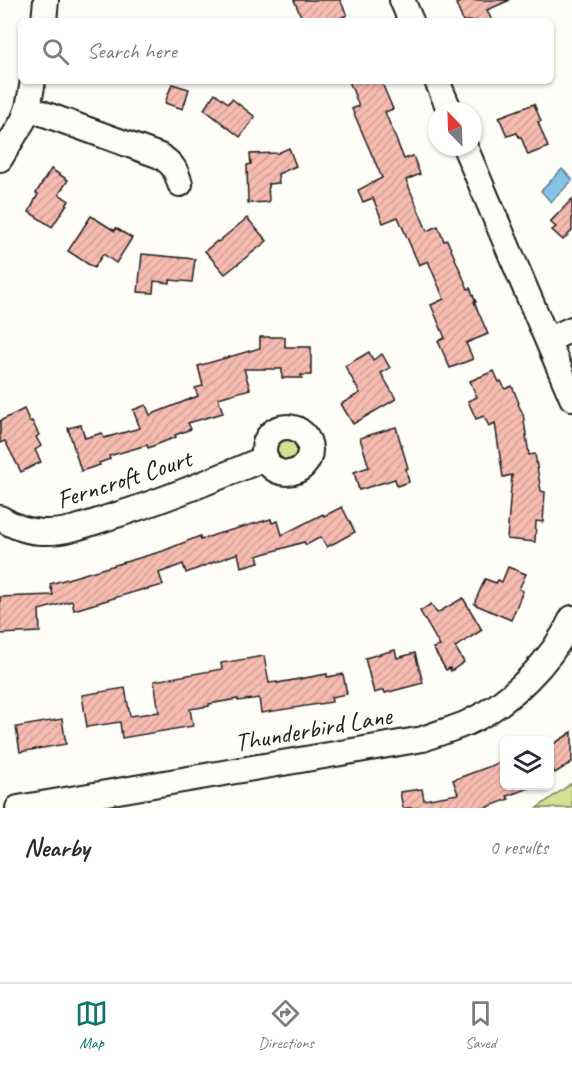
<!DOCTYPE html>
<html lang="en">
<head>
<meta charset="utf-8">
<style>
  :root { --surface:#fff; --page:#f7f7f7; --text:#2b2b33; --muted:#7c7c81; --line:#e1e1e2; --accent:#0f766e }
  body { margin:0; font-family:Caveat,sans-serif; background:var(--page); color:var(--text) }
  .controls { position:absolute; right:18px; bottom:18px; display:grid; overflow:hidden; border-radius:9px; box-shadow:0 2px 4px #0004 }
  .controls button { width:54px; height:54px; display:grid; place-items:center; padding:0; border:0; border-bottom:2px solid var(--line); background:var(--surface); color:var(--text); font:30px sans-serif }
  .compass { position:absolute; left:428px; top:102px; width:54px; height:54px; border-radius:50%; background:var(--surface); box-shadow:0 2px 4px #0004; rotate:337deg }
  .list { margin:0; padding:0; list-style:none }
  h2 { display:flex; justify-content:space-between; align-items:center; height:78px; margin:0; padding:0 24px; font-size:26px }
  h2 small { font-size:20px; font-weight:400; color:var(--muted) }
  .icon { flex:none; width:33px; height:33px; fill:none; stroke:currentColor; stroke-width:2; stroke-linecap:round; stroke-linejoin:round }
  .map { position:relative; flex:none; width:572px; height:808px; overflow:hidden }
  .search { position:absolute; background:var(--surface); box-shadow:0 2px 4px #0004; left:18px; right:18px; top:18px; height:66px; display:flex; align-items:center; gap:15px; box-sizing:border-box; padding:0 21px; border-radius:9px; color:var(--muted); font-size:22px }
  .sheet { height:174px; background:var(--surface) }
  nav { display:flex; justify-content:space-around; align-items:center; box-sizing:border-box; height:84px; border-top:2px solid var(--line); background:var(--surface); font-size:16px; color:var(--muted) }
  nav a { display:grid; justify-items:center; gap:3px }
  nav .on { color:var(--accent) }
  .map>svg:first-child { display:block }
  .green { fill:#d4e092; stroke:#787e57; stroke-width:1.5 }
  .water { fill:#85c4e5; stroke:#5b8195; stroke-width:1.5 }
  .building { fill:url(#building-hatch); stroke:#1c1c1c; stroke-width:1.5 }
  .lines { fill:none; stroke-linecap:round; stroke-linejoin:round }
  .minor-casing { stroke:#1c1c1c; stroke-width:28 }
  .minor { stroke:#fdfcf7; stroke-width:24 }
  .labels { text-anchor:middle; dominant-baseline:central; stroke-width:5; stroke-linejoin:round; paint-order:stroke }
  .street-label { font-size:26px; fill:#1c1c1c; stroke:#fdfcf7 }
</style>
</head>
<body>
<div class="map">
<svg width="572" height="808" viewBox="0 0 572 808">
  <defs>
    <pattern id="building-hatch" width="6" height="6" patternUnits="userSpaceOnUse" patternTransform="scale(1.5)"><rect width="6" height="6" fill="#f6bbb1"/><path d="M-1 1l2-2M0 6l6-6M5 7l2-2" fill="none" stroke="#d2a098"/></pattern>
  </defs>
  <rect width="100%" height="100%" fill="#fdfcf7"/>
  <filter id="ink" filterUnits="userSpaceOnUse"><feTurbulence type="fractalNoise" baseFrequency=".0167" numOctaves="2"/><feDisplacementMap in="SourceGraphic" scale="12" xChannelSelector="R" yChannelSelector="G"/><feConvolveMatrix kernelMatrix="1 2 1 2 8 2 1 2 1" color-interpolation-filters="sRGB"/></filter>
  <g filter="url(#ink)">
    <g class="green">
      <circle cx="288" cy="449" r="12"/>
      <path d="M572,783V808H537Z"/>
    </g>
    <path class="water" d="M562,169L572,179V181L551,202L541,191Z"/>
    <g class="building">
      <path d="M294,0H340L347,15L332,21H303Z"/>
      <path d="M466,0H510L487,10L492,21H463L456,4Z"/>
      <path d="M349,81H381L393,109L385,112L404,159L413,156L420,174L406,180L427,231L438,226L444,241L447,240L468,289L470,288L476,302H474L488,334L466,343L473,359L450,368L438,341L445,338L431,305L444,299L428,261L419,265L398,217L383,223L373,198L363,202L358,190L382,178L352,109L359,106Z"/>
      <path d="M172,84L189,89L183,109L165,103Z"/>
      <path d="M215,93L228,103L232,99L255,117L240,137L204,109Z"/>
      <path d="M534,104L541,121L538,122L548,147L528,155L521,137H519L517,133L507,136L499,117Z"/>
      <path d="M289,148L296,166L278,174L279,183L268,184L269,202L248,203L247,165L251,164L250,154L278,153Z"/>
      <path d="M51,169L68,180L59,194L69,201L52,227L29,212L38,194L36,193Z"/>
      <path d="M572,199V231L563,240L552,230L556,227L550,222Z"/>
      <path d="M91,216L115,231L116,228L132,238L116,263L103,254L94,268L68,251Z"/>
      <path d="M247,218L267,241L225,274L205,251L217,241L218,242Z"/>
      <path d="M142,254L195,259L192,282L170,280V283L154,281L153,293L138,292Z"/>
      <path d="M260,337H285V347H311V375H301L302,378H282V369H244L250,389L218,398L223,413L188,423L191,429L175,435L176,437L148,448L147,445L109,456L110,459L99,463L100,465L81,471L68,428L81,425L85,438L102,433L104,438L140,428L133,410L146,405L150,415L198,396L195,388L203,386L198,366L260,348Z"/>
      <path d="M369,352L373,360L382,354L390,368L381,373L396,399L353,424L341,404L360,393L345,366Z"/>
      <path d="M494,371L499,382L501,381L505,389L512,386L519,403L518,404L523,414L529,455L535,454L541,491L545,492L543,522L536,521L535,542L507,539L512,475L503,477L495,423L489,426L484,416L476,419L468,401L477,397L470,381Z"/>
      <path d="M24,409L30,422L32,421L39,435L36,437L41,446L35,450L41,462L21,472L5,441L0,443V421Z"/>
      <path d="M396,427L408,468L406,469L409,482L397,486L395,479L359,490L354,472L369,467L360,438Z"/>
      <path d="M342,507L355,532L327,547L321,537L306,545L304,542L257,556L259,562L241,567L238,553L186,573L183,564L159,573L163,585L144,590V589L74,610L72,601L39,610L40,632L0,634V597L53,595L50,584L163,551L200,536L201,540L217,534L271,519L272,523L278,521L282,535L323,514L324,516Z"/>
      <path d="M508,567L526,574L519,589L523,591L511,620L474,604L485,579L496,583L498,580L502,582Z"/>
      <path d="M463,598L482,630L455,647L464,662L451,671L450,668L446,670L433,648L440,646L420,611L431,604L437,613Z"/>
      <path d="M395,650L397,658L415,653L423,683L385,693L384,690L374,693L365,658Z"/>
      <path d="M264,656L269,683L277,682V683L327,674V677L343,674L347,694L331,697L332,702L261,713L259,698L238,701V699L209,704V706L190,709L193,726L122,738L120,722L87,727L82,695L125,688L130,716L159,712L154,681L222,669L221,663Z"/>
      <path d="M62,719L66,744L20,752L16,727Z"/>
      <path d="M572,732V762L555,773L549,765V747Z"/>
      <path d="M504,761V786H532V787L507,796L509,799L485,808H403L400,792L422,789L424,800L458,794L453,780Z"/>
    </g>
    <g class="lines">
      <g class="minor-casing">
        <g id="minor">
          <path d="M402,0L411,21"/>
          <path d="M44,21L46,0"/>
          <path d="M437,81L450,111"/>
          <path d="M28,108L160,156C173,164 176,170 180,184"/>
          <path d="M465,147L572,398"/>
          <path d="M0,159L23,121L28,108L33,81"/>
          <path d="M548,340L572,329"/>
          <circle cx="287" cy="450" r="23"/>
          <path d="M0,518C13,526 28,532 43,532C66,533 89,524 110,517C163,501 214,479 266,458"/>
          <path d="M18,808L423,739C438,733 453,729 467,723C509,704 553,660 572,618"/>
        </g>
      </g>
      <use href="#minor" class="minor"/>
    </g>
  </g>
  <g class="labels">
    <g class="street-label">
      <text transform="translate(124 479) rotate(-18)">Ferncroft Court</text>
      <text transform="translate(313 729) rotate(-10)">Thunderbird Lane</text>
    </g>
  </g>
</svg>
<div class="controls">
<button><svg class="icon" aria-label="layers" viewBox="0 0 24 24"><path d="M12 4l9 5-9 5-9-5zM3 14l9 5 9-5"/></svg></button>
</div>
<svg class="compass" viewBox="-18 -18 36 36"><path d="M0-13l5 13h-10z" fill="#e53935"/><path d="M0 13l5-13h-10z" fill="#7c7c81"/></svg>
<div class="search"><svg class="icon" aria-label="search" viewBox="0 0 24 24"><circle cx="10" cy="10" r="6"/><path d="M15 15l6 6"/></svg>Search here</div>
</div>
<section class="sheet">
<h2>Nearby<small>0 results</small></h2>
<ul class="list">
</ul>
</section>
<nav>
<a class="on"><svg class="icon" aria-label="map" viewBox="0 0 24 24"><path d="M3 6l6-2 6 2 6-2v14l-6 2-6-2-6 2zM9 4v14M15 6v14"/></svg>Map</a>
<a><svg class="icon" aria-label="directions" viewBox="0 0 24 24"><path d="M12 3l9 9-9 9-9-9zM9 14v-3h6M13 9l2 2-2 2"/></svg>Directions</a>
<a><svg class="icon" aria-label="saved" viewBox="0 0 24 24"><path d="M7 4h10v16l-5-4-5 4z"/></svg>Saved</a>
</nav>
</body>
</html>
